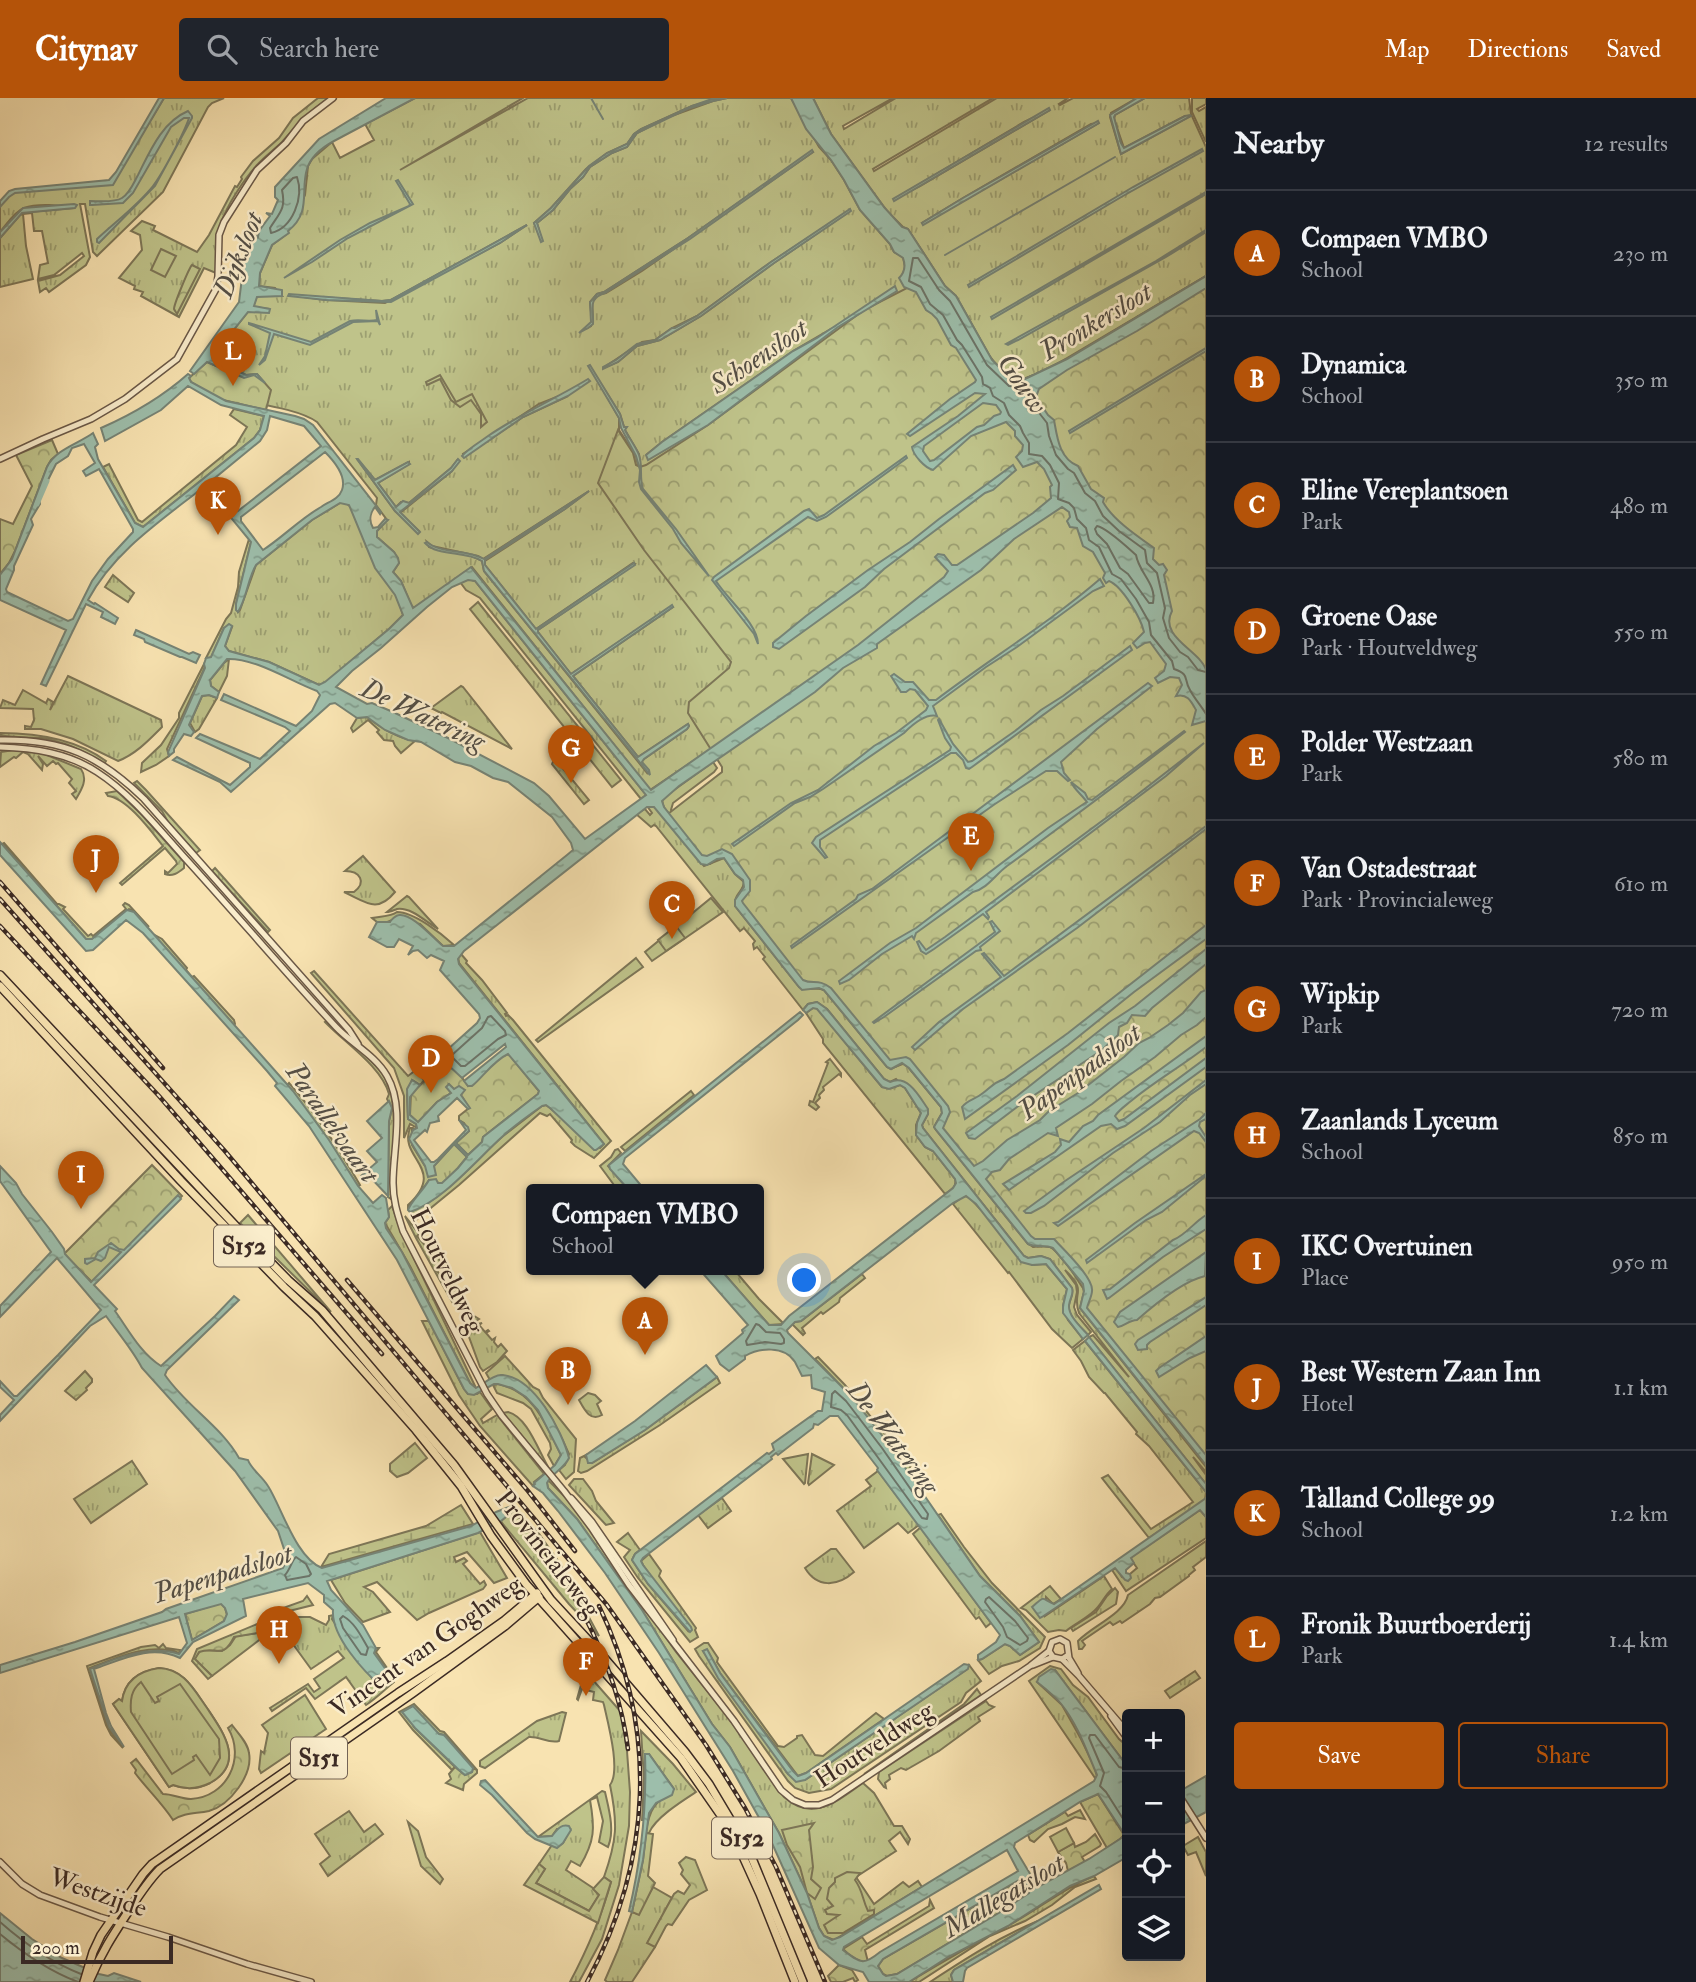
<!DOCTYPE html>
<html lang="en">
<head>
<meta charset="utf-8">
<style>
  :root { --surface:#171b24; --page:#20242c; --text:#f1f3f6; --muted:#9ea1a6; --line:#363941; --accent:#b45309 }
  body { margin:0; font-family:"IM FELL Double Pica",serif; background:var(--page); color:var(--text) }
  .controls { position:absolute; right:21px; bottom:21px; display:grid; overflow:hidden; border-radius:7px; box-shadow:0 7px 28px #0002 }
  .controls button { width:63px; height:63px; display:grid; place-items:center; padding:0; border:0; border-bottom:2px solid var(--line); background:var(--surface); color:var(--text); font:35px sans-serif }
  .scale { position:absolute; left:21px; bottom:18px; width:152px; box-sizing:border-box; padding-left:7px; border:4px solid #3b2a24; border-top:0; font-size:19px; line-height:24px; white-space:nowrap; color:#3b2a24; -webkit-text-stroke:5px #faedcc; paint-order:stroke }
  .you { position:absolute; left:805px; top:1183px; width:24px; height:24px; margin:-18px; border:5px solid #fff; border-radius:50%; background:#1a73e8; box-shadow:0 0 0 10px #1a73e833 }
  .badge { display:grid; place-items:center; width:46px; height:46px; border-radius:50%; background:var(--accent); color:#fff; font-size:23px; font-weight:700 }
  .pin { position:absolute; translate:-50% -58px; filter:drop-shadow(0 2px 4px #0008) }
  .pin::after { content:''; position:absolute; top:37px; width:24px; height:21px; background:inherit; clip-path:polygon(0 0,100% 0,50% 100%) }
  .popup { position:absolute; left:526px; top:1086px; width:238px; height:91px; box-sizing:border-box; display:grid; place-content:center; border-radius:7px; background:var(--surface); filter:drop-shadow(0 2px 5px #0005); font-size:23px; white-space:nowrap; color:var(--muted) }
  .popup b { font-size:26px; color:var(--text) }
  .popup::after { content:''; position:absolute; left:50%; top:100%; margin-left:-14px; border:14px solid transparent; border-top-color:var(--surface) }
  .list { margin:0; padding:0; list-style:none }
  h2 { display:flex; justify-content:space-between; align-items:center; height:91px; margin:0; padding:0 28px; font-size:30px }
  h2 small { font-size:23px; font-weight:400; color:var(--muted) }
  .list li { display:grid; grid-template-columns:46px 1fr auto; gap:21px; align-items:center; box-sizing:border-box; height:126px; padding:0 28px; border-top:2px solid var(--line) }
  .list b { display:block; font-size:26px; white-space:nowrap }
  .list p { margin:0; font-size:23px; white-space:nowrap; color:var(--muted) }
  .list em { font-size:23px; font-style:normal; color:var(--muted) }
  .actions { display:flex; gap:14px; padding:21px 28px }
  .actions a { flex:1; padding:16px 0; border:2px solid var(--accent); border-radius:7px; text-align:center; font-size:24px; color:var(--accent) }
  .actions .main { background:var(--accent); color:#fff }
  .icon { flex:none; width:38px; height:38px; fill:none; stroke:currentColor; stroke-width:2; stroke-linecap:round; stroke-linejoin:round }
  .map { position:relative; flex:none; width:1206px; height:1884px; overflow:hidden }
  header { display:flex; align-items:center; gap:42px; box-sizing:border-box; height:98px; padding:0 35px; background:var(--accent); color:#fff }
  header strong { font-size:33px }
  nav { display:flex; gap:38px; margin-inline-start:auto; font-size:24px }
  .search { width:490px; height:63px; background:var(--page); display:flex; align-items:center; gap:18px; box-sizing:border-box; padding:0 24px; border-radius:7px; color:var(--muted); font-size:26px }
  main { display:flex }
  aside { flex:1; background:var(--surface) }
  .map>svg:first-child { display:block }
  .grass { fill:url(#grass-tufts); stroke:#7d7657; stroke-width:2; fill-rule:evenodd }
  .forest { fill:url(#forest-crowns); stroke:#7d7657; stroke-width:2 }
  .wetland { fill:url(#wetland-marsh); stroke:#7d7657; stroke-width:2 }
  .garden { fill:#bfc38a; stroke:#7d7657; stroke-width:2; fill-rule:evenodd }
  .water { fill:url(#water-ripples); stroke:#768375; stroke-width:2; fill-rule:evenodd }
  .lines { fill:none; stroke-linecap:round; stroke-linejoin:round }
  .shore { stroke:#6c7468; stroke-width:2 }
  .stream { stroke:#768375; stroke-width:2 }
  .canal { stroke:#9dbeab; stroke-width:5 }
  .tertiary-casing { stroke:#6a5847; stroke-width:8 }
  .primary-casing { stroke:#3b2a24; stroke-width:10 }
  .tertiary { stroke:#faedcc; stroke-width:5 }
  .primary { stroke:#f8e3b1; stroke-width:7 }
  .rail-casing { stroke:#3b2a24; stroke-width:4.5 }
  .rail { stroke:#faedcc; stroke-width:2; stroke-dasharray:5; stroke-linecap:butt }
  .labels { text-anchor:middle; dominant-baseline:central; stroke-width:5; stroke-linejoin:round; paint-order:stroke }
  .shield { fill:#faedcc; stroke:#746456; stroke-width:2 }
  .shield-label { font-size:24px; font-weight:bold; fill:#3b2a24 }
  .street-label { font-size:26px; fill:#3b2a24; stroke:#faedcc }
  .water-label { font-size:28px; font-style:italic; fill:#544f46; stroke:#faedcc }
</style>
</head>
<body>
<header>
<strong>Citynav</strong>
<div class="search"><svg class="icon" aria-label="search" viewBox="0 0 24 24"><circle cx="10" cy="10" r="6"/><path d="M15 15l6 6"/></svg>Search here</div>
<nav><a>Map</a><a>Directions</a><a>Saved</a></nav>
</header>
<main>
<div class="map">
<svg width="1206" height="1884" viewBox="0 0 1206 1884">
  <defs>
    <pattern id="grass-tufts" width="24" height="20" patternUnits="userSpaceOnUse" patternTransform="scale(1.75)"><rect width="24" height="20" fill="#bfc38a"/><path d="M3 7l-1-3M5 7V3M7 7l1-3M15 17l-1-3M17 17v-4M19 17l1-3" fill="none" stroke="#9c9f71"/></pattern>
    <pattern id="forest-crowns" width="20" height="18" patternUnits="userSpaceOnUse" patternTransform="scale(1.75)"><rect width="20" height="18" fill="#bfc38a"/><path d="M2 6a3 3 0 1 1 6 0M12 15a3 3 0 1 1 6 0" fill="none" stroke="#9c9f71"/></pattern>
    <pattern id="wetland-marsh" width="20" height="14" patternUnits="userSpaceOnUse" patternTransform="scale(1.75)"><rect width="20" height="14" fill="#bfc38a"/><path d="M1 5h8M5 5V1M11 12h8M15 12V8" fill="none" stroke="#9c9f71"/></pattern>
    <pattern id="water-ripples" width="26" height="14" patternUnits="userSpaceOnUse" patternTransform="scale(1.75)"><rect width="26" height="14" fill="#9dbeab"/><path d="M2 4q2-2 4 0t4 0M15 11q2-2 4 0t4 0" fill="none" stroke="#819b8b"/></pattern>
  </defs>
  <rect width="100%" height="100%" fill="#f8e3b1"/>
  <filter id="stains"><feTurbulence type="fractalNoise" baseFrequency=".00286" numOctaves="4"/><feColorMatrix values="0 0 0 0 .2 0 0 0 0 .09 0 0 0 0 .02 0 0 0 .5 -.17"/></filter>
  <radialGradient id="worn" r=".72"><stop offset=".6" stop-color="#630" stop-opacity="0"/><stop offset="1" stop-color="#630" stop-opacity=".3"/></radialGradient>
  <g class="grass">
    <path d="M164,0H224L212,5L208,9L163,94L97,158L93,154L85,106H80L90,159L86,167L49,194L46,190L40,194L38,183L60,177L84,158L82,155L54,177L38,181L40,167L48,165L42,133H34L32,115L23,116L26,148L33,181L0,189V140L20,117L29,114L74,110C61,107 37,105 24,110C14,114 7,126 0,134V107L12,94L113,84Z"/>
    <path d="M318,0H329C308,14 299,25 282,44C274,52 265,58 258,66C245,80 226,108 221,126C216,142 217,159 216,175L204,170L179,219L141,198L143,194L134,191L135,188L119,180L142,152L140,137L131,133L142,123L155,128L153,132L197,154L209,137L235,88L237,89L242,81L241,79L253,63L279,40L293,20Z"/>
    <path d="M415,0H523L400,72L528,0H721L692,8L641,31L634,36L627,46L607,55L586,71L551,110L534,125L542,143L537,125L553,112L570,91L583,79L590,69L612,55L627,49L637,35L666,20L713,3L727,0H791L819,49L831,62L844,82L860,112L890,146L894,154L903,159L905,169L903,176L906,191L711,651L650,692L472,469L414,510L411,507L401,483L393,474L399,465L394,454L377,439V433L387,422L376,407L377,400L317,324C298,310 250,305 226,299L253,309C233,305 201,298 189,280L213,262L212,259L248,214L270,211L253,209L257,198H282L275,190L259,188L260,175L272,147L288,135V133L305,97L308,68L312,61L332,44L340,60L374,42L365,26ZM812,53L813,54L642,173L606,195L597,197L592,205L593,221L591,228L586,231L592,224L590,204L597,196L604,194L688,140ZM850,112V113L774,165L701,218L660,242L637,248L618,264L603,270L642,244L655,242L672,230L697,218L771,164ZM527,127L500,145L385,205L326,202L289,197L382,203L391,202ZM831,231L832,233L708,327L646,357L662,344L793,253ZM589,267L620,316L625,332L639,356L643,391L636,358L619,332V320ZM559,298H568L523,319L464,359L463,356L539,306ZM357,361L375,382L409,364V366L378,385L396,409L401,404L409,405L451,370L458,361L452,373L400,415L420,434L395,413ZM589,393L565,411L485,463V467L536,531L633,465L635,466L538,532V534L571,576L672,508L673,509L573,578L638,659L688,626L689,628L687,631L644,661L641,664L648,676L484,473L482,463C466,453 446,454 429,449L427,444L432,448L478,458L483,461Z"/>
    <path d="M813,0H893L843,28L844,31L896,0H993L873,71L874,73L997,0H1068L1059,6L1060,7L1073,0H1137L1111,15L1110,19L1121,56L1190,18H1185L1124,50L1114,21L1115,17L1145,0H1189L1191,16L1206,49V178L1067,261L1023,282H1012L992,262L956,198L945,188L908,131L903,129L887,113L831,36ZM1050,12L920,88L894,101L1024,24ZM1099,25L923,126L922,125L963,100L1091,26Z"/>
    <path d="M1192,0H1206V6L1197,11L1199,13L1206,9V44L1192,14Z"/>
    <path d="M234,311L264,318L260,332L254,340L143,429L135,425L103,369L109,366L138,422L142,424L236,347L247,329L230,317Z"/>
    <path d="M340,405H346L352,410L397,498L403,517L389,531L325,585L319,587L269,564L229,553L225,548L232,529L224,530L211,560H206L226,521L231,515L238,489L239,474L249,441L251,444L236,506L238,514L240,512L256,467L312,422Z"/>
    <path d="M113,477L134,495L128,504L105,489Z"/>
    <path d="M468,481L475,483L646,697L641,701L480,500L466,492L460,484Z"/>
    <path d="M478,504L621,682L612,689L470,511Z"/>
    <path d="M229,561L227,578L219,594L211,588L210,582L224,565Z"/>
    <path d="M204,566L205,569L167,651L169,658L156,667L141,674L142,665L161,647L179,620V615Z"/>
    <path d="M68,578L161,622L162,629C149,642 136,656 118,663L73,641L41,631H25V628L31,629L34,622L33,611L0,610L3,602L15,607L23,592L46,605L48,601L53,604L50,612Z"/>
    <path d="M461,588L463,589L512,651L442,614L441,615L431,610Z"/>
    <path d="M209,597L217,600L199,631L195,634L190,625L202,598Z"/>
    <path d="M367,619C381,630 397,640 415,643L401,655L395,648L393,643L384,642L377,634L379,632L368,622L353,634L351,630L357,620Z"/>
    <path d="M0,635C37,635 76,641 106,663L104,666C85,653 64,643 40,640C27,639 13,640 0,637Z"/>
    <path d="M14,652L42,655L81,671C88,681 82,691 76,701L72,696L76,693L69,685L72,681L58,665L56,666L53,663L47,668L38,658L43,666L42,672L28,656L23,654L16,660L14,659L0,669L1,654Z"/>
    <path d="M554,662H556L589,702L584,706L552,666Z"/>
    <path d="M713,664L717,670L714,674L673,705L671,712L675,721C669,715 660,709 663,700Z"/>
    <path d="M137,683L146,692L200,752L196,755L168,724L162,713L134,685Z"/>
    <path d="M647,708H652L657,711L704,768L724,760L735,776L744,784C744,793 736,796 735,808L799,889C808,892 816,889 824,892L887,969L891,971L902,965L909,970L941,1009L942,1015L934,1029L936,1032L1028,1146C1036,1151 1045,1146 1053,1150L1083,1186L1206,1368V1374L1193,1359L1206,1377V1386L1089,1239L1093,1237L1129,1279L1079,1215C1071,1193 1089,1195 1065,1172L1076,1187L1077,1194L1074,1209L1077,1217L1091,1234L1088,1237C1082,1230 1067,1218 1069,1207C1070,1200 1074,1197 1072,1190L1050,1161L1041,1158L1028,1160L1024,1158L923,1030L922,1027L928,1016L896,981L890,984L884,981L827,911L817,904L808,906L803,912L763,861L765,859L757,849L754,851L753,846L755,843L744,830L740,833L656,728L654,727L651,729L636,716L645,711L650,717L652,715Z"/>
    <path d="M4,745L57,806H59L65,809L63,811L88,838L91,836L93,838L126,811L123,807L125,805L129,807L149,829L132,812L129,811L92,841H86L2,746Z"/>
    <path d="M363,758L395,794C377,816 366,804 344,794H354C367,784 360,773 345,773Z"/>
    <path d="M215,770L270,832L268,834L212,773Z"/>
    <path d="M407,798L409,799L438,831C427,825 412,809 397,811C394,812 390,814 387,814Z"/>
    <path d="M711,800L723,814L652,863L645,854Z"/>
    <path d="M397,814C414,814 442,836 454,847L443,848L420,826L392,822L385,825L377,824L372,820C381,818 390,819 397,814Z"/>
    <path d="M153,836L162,841L187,870L186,872L192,879L194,878L234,922L235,926L234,927Z"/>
    <path d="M461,856L467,863L466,865L482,882L507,915L505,916L506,918L508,917L513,922L611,1043L594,1060L575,1048L571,1044L572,1042L550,1016L547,1018L540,1015L459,1087L416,1122L410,1114C443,1102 477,1061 503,1038C516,1028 529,1018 542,1008L546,1007L550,1010L600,1050L604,1046L459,865L458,859Z"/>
    <path d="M636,860L643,869L538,944L536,942Z"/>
    <path d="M314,873L408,978L416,972L424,982L420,987L412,982L407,997L408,1021L416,1026L417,1030L410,1026L404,1040V998L394,970L311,875Z"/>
    <path d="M813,910H817L882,989L892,990L900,987L905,990L921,1015L916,1027V1037L925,1049L933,1053L955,1081C957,1089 951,1092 945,1096L823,945V941L806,915Z"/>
    <path d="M328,922C344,943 369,956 385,979C400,1002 392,1071 391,1101L388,1099L389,1023L392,1010L387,1001L389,996C381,968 345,945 325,924Z"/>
    <path d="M289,985C317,1016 339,1051 360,1087L358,1088L321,1031L287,987Z"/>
    <path d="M691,993L694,997L625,1053L621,1049Z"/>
    <path d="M410,1030H413L415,1032H412V1047L425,1068H434L454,1046L467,1059L458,1070L442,1086L429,1082C423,1092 411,1103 408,1112V1107C448,1070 398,1061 410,1030Z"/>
    <path d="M618,1051L621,1055L608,1068L628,1091H617L600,1068L611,1059L615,1052Z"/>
    <path d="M966,1098L970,1100L1032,1167L1046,1166L1067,1191L1063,1208L1068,1222L1083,1241L1072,1250L1052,1231L1009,1174L1008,1175L953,1106L962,1099Z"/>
    <path d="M392,1108L400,1131L417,1167L476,1290L470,1285L410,1168L385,1125L389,1119L388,1112Z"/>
    <path d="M248,1117L331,1214L240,1125Z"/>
    <path d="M405,1118L419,1136L417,1138L435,1159L438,1158L440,1164L436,1172L450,1187L453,1185L464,1206L454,1207L451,1202L416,1140Z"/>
    <path d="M720,1171H728L727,1175L733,1176L735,1174L737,1175L759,1201L784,1226L769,1227Z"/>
    <path d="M862,1176L865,1180L840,1200L839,1204L823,1216L821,1214L802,1230L805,1235L803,1237L792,1226L795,1224L801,1223Z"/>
    <path d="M471,1216L479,1221L476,1223L478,1226L482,1225L479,1227L485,1234L488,1232L489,1233L486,1235L492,1242L495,1240L494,1244L498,1249L501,1246L507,1253L497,1264L483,1273L480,1269L465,1228Z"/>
    <path d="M422,1223H429L464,1291L468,1296H477L480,1294L492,1311L481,1321L483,1325L497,1317L544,1376L534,1384L535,1386L533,1388L480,1328L459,1297Z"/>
    <path d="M1085,1243L1206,1394L1205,1402L1149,1440L1102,1380L1108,1377L1151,1431L1193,1404L1149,1348L1136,1336L1137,1334L1105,1295H1104L1089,1279L1081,1263L1073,1252Z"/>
    <path d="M505,1258L533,1289L539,1292L543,1300L576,1341L574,1374L566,1381L559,1372L565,1367L569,1356C553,1321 541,1290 502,1277L490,1282L486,1275Z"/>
    <path d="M818,1259L845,1287L905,1361L912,1364L908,1374L851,1298L815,1261Z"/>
    <path d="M717,1279L720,1285L660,1327L587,1373L581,1375L578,1373L580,1360L586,1357L585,1359L592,1365L645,1332Z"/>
    <path d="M498,1286C535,1294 546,1327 561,1357L555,1367L554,1368L548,1357L551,1351L550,1345L531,1311L523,1305L497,1295L493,1287Z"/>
    <path d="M508,1314C528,1319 539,1355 550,1372L503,1315Z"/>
    <path d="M415,1345L427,1360L408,1375L397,1379L390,1373V1366Z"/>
    <path d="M808,1356L805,1385L804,1386L783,1361Z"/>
    <path d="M812,1356L834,1367L809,1387L808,1385Z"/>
    <path d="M132,1363L147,1386L91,1425L74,1401Z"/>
    <path d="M878,1373L919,1427L908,1435L898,1425L864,1450L837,1413L871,1388L866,1382Z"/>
    <path d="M574,1381H583L592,1393L596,1403L614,1425L606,1427L569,1387Z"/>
    <path d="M548,1382L571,1405L676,1554L725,1615L784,1699C813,1725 837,1703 863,1685L874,1695L894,1728H902L910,1741L908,1746L900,1734L889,1743L896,1753L856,1779L874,1806L903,1784L909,1789L918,1783L922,1789L834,1842L824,1838L819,1830L807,1795L779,1735L730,1649L712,1626L642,1512L577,1421L548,1390L547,1385Z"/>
    <path d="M722,1400L731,1413L708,1430L698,1417Z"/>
    <path d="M1200,1412L1206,1419V1440L1126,1493L1112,1472L1116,1470L1122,1479L1130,1480V1476L1137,1470L1130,1460Z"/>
    <path d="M513,1413L537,1433L561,1467L599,1538L569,1506L502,1425L501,1423Z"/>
    <path d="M941,1416L964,1449L992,1485L1045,1539L1040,1550L1019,1563L1002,1568L989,1576L978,1562L982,1561L1005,1546L1010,1548L1020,1557L1039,1544L1020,1518L980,1478L938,1417Z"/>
    <path d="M921,1429L991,1525L986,1529L979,1519L976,1521L913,1436Z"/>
    <path d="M480,1434L507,1480L494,1485L467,1454L454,1459L456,1464L464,1460L467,1463L463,1466L480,1486L484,1483L486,1487L483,1491L429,1515L417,1522L377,1484L364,1489L373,1494L390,1514L363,1524L345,1505L331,1482Z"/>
    <path d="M628,1435L640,1452L635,1456L632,1462L648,1486L689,1534L643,1467L641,1463L649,1456L661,1473L659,1478L696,1530L695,1532L698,1539L690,1544L638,1480L624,1459L630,1452L617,1444Z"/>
    <path d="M1206,1443V1459L1193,1469L1195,1472L1189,1477V1478L1160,1499L1155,1500L1150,1506L1122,1525L1120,1523L1113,1527L1110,1524L1082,1543L1085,1547L1082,1551H1079L1078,1543C1092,1528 1124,1516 1128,1497Z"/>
    <path d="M831,1451H836L854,1474C837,1489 817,1490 805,1470Z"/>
    <path d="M1104,1478L1112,1491C1106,1496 1103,1503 1098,1509C1090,1519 1076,1525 1066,1533L1059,1532L1048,1534L1026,1512L1021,1510L1050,1488L1061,1501L1053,1506L1046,1499L1045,1518Z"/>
    <path d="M1115,1490L1118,1494L1116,1506L1073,1533L1071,1530L1096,1514L1107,1498Z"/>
    <path d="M307,1498L313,1507L285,1514L286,1519H310L326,1527L329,1522V1518L333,1517L332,1521L372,1580L383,1590L392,1580L374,1555L376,1550H379L376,1554L394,1580V1584C384,1592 377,1600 366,1607L346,1579L315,1601L306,1590L272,1613L270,1610L308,1586L314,1594L320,1590L314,1581L344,1560L338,1553L311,1571L279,1527L212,1578L194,1561L201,1552L222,1553L230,1547L236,1538L257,1535L264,1530L262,1524L271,1521L272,1514L303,1503Z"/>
    <path d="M704,1545H708L718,1560L717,1564L778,1648L784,1649L797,1640V1638L802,1637L815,1657L823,1658L876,1615L884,1621L806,1675L798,1678L720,1575L707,1552L703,1553L788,1676L805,1682L967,1571L969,1567L981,1583L966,1595L961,1604L831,1691L809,1695L795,1690L788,1683L699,1558L695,1551Z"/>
    <path d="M163,1546L166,1550L180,1552L179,1555C150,1544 117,1560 90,1570L108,1629L123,1650L111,1637L106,1627L87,1568L141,1549L155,1547L159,1550Z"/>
    <path d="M1050,1568L1061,1571L1073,1587L1088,1599L1119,1641L1127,1648V1668L1055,1572L1037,1584L1062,1607L1081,1641L1094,1668L1097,1678L1095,1680L1029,1583Z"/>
    <path d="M159,1570C184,1571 194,1592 207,1610C223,1634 246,1665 210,1685C198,1691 186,1692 173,1687L169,1689L113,1606L119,1601L122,1603C125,1582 139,1573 159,1570Z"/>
    <path d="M585,1573L621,1614L627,1653L630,1694L629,1728L619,1787L602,1841L579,1884H570C587,1852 601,1820 611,1784L604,1779C617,1742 618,1726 610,1687C621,1673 608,1625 604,1607L603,1604L593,1602L594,1594L582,1591L578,1602L577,1601Z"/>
    <path d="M1195,1573L1200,1580L1170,1600L1165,1593Z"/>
    <path d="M977,1591L981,1597L864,1676L964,1606Z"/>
    <path d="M305,1597L326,1631L261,1675L259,1671L261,1653L264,1655L268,1635L262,1627Z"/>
    <path d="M986,1603L989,1607L994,1609L978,1619L980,1623L939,1653L906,1672L901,1670L889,1677L890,1681L885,1685L886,1690L884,1689L878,1681L879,1674Z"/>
    <path d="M414,1606L440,1633L444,1634L477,1672L473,1670L444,1637L415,1630L455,1669L452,1672L413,1632L399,1614Z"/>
    <path d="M562,1614L566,1615L559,1643C549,1646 539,1638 529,1639L485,1670L480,1668V1663L537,1623Z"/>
    <path d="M641,1633L673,1666L696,1694C682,1703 655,1720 649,1735H646C649,1710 655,1705 674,1691L649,1656H645V1696L642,1723L644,1681Z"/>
    <path d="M602,1693L605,1694C609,1712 615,1732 608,1749L599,1744L603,1723L597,1699L590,1702C595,1730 595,1743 580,1768L571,1763L566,1772L599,1794V1797L589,1813L536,1785L545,1771L539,1766L552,1747L557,1749L563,1745L570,1731H557L552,1738L538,1739Z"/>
    <path d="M349,1713L364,1734L375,1726L383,1736L328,1778L320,1766L330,1758L315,1736Z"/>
    <path d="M1198,1739L1206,1754V1778L1196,1754L1188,1757L1183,1748Z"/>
    <path d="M1094,1778L1096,1781L1075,1789L1052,1807L1025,1823L990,1838L919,1884H909C942,1864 975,1845 1009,1827C1038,1812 1063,1790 1094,1778Z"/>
    <path d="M653,1789L672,1800L648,1844L655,1849L632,1884H607L605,1882L618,1852L632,1814L638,1816Z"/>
    <path d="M1038,1823L954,1872L951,1877L953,1884H930C965,1861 999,1839 1038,1823Z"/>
  </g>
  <g class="forest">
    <path d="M192,167L200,171L177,216C176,214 175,213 174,211C174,206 189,170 192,167Z"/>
    <path d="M936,175C951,198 993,277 1018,283L1044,273L1067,260L1206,178V1369L1080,1210L1084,1194L1083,1190C1076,1180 1061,1154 1050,1149C1045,1147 1038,1149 1033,1149L1028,1145L938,1030L944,1012L905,965L895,969L824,892L819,890L806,891L735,804C735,796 744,792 744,784L727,761L722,758L710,766L664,719L722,674V669L688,615L689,604L729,570L731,564L644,452L598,385L618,332L633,355L636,367L640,369L646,367L708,327L864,212Z"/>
    <path d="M207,264L219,269L222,266L246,277L257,276L271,292L266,312L219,301L191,284L189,280Z"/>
    <path d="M440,277L456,304L472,296L487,324L481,329V316L471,302L460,309L451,302L440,281L427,287L426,284Z"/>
    <path d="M52,342L58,356L51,362L47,369L15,453L9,465L0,476V421L13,426L32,388L16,357Z"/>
    <path d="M117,693L141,716L184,764V770C178,775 172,779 165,776V773L168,775L177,766L176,763L165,750L122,787L120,785L163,748C151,733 127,700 108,698L106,695Z"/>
    <path d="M676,828L685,840L666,853L658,842Z"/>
    <path d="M509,956L539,993L538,996L483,1039L482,1044L468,1057L456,1045L469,1033L464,1025L459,1022V1018L469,1010L461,997L464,992L454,991L449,987L451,995L437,1004L418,1025L410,1017L411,996L439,969C452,962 461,978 468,988L503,958Z"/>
    <path d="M152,1067L182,1098L93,1185L64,1156Z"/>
    <path d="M85,1273L92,1281V1284L86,1290L87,1292L76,1302L65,1293Z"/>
    <path d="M588,1295L595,1297L601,1303L597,1306L602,1317C590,1324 584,1311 579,1302Z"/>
    <path d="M221,1505L225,1510L227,1517L224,1523L192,1542L185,1516Z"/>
    <path d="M262,1524L264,1530L257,1535L234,1539C222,1563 217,1547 199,1554L195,1561L212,1578L208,1581L192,1563L197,1551Z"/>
    <path d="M232,1627C238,1635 248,1645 249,1655C253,1677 230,1707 209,1713C196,1716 185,1714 173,1722C162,1705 147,1691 135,1675L136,1672L131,1665L136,1661L163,1696C173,1696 181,1701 191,1701C227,1699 246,1660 228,1630Z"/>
    <path d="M455,1669L465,1677L472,1674L473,1670L477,1672V1675L464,1686L463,1692L446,1685L451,1681L449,1676Z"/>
    <path d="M1098,1696L1124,1737L1120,1741L1107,1750L1080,1704Z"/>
    <path d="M1080,1712L1085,1721L1075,1719L1062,1726L1048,1731L1034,1744L1030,1742L1028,1737L1065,1714L1068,1718Z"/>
    <path d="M408,1724L418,1733L426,1759L443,1781L440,1786L421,1768Z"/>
    <path d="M814,1725L809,1732L813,1769L811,1781L821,1790L815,1801L807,1795L800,1769L787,1747L782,1732Z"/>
    <path d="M646,1735L653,1736L648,1778L655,1785L639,1817L632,1814L643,1762Z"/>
    <path d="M1095,1736L1101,1746L1100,1748L1082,1759L1085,1764L1068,1773L1066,1765L1058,1754L1074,1745L1075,1749L1086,1744Z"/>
    <path d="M686,1759L695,1762L707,1792L689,1802L672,1827L668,1826L666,1828L655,1849L647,1845L674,1796L678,1793L684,1796L690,1787L681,1776L683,1772L679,1765Z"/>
    <path d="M539,1766L545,1771L536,1785L589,1813L599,1797L593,1791L604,1779L611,1784L598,1825L524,1787Z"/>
    <path d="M847,1774L860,1775L855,1782C863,1793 862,1801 868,1813L874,1812V1816L843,1835H828L824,1827L839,1817L827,1816L825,1812L833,1808L827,1801L829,1790L835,1784V1780Z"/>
    <path d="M930,1802L934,1810L865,1852L868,1864C860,1865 848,1857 843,1851L862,1839L867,1846L929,1808Z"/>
    <path d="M839,1867L852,1872L858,1882L855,1884L853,1880L843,1884H831L828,1878Z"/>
  </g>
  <path class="wetland" d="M461,1407L473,1426L321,1469L329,1456L426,1428Z"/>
  <g class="garden">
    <path d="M161,151L176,158L165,179L151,172Z"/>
    <path d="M830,961L841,975V978L839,976L823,989L824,992L819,997L820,1000L815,1005L819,1009L816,1012L809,1007L810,1003L813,1004L828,965L826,964Z"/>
    <path d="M159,1570C184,1571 194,1592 207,1610C223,1634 246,1665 210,1685C198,1691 186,1692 173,1687L169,1689L113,1606L119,1601L122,1603C125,1582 139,1573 159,1570ZM141,1584L155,1605L159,1603L157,1599L180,1586L219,1641L220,1660L210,1677L196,1657L193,1659L194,1662L172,1676L131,1614C130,1602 131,1592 141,1584Z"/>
    <path d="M1066,1730L1074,1745L1058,1754L1050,1739Z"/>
    <path d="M1021,1781L1027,1787L1029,1795L1002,1813L897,1876L887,1878L883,1876L878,1868L883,1861Z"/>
  </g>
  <g class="water">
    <path d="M159,0H164L113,87L15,95L9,99L0,109V103L9,93L15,91L109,82L116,74Z"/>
    <path d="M386,0H415L334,43C323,49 311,58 307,71C300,93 312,114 288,133L289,135L272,147L260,175L259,188L282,192V198L257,199L254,208L270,211L269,215L248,214L212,259L213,262L246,277L257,276L265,285L254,277L244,280L207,264L194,276L190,273L239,204L247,139L254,136L258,139L259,133L270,118L266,115L272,116L278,102L275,99V89L319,41Z"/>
    <path d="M727,0L713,3L687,11L637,35L627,49L612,55L590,69L583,79L570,91L553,112L537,125L543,143L541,144L534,125L551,110L589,68L607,55L627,46L634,36L641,31L692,8L712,1Z"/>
    <path d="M791,0H813L831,36L884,109L902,129L908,131L945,188L956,198L992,262L1012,282H1023L1067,261L1206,178V190L1137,233L1067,272L1039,291L1036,299L1048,317L1054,322C1057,338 1059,361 1078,368L1091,391L1104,400L1103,404C1113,422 1137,438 1154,450L1153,461L1159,467L1163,466L1167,472L1164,477L1172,513C1158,539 1200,552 1206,572C1206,580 1206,612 1206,623L1192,627L1196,612C1191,603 1187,595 1176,598L1182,587L1179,580L1170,579L1158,585L1155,580L1164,573L1166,566L1150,544L1145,545L1137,550L1133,545L1144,534C1141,520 1122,488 1109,483L1106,485L1103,480L1105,475L1093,454L1083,448L1077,430L1070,429L1067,423L1070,419L1069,414L1062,409L1014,441L981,472L877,546V550L843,570L815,594L679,688L662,703L664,709L702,757L707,758L722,751L732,756L750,782V793L742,803L743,805L803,882C813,887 818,880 831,890L890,962L906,959L910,961L948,1008L950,1014L943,1030L974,1068L983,1063L1007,1042L1040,1022L1049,1013L1078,995L1124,959L1139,945L1149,940L1168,927L1183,915L1201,894L1206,892V919L1197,927L1181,937L1155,959L1121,983L1092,1006L1056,1030L1058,1038L1048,1035L1009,1061L1000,1072L992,1074L986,1081L1031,1138L1035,1141H1054C1063,1151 1094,1180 1092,1193C1092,1198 1088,1205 1087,1210L1206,1357V1367L1080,1210L1084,1193L1083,1186L1053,1150C1045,1146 1036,1150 1028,1146L936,1032L934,1029L942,1015L941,1009L909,970L902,965L891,971L887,969L824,892L819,890L802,892L799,889L735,808V802L744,789L743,782L735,776L724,760L717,761L707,767L701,766L654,709H647L464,853L458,861L459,866L604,1046L596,1052H594L550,1010L546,1007L542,1008C529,1017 515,1027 503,1038C477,1061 443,1103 410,1114L408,1112C412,1102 423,1093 429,1082L436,1081L438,1085H442L458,1070L467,1059L454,1046L434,1068L436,1077L428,1079L425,1068L409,1041L413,1032L417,1030L416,1026L408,1021L407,991L412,982L420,987L410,999V1017L418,1024L437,1004L451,995L446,989L449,986L454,991L459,988L465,992L461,997L470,1010L468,1011L457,1000L438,1018L439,1023L430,1025L427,1034L425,1032L414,1042L431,1064H434L438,1061L466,1032L459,1022L468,1029L469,1033L456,1045L468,1057L482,1044L483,1039L538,996L539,993L508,956C493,963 483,979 472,988H468L464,983L506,949L505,946L462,980L447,966L439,969L423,981L419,977L477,925L480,920L479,916L440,872L444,863L431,857L427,860L418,852L413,853L408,857L413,848L399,841L394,849H387L369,839L377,824H390C391,822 396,817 399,817C412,815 433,840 443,848H454L567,757L573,752L571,745L552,719L508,684L493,680L471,668L455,664L421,644L408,642L385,632L367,619L357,620L335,605L330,606L231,694L220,684L173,662L177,659L230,687L250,669V665L196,640L200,636L260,661L290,633L285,629L221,602L224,596L296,628L312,613L320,597L317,593C290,583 256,560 227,561L210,582L211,588L219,594L217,600L209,597L202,598L189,627L194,634L191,638L184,636L174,651V654L169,658L168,654L205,570L204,566L206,560L211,559L224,530L229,526L232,528L225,548L229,553L269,564L319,587L325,584L389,531L403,517L395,497L375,470L349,407L340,405L312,422L256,467C248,480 247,499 238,514L236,512V506L251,444L205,388C162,422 114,453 88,502L94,506L95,505L118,520L115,526L101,519L103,514L86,506L46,588L41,586L66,532L0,502V477L12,461L47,369C56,351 78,346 93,335L98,346L95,349L98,361L135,425L143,429L254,340L260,332L264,318L221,307L188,288L161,312L105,343L101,330C133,316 162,299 188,276L191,278L189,280L191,284L226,303L295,318L304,321L313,327L381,414L380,416L375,409C370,415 369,423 373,430L378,429L385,421L388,422L377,433V439L394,454L398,460L399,465L393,474L401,483L413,510L471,469L651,692L858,547L944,479L948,473L935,459L938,456L944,457L952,467H957L1033,415L1051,400L1050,389L1052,387L1044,371L1037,364L1023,369L1016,359L1022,353L1023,347L1015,338V333L1006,324L971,338L933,372C925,370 913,357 912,349L958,318L985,296L975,295L910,338L907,336L950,301L975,284L976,282L956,250L951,247L937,221L932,216L926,212L916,194L904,189L899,180C905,174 906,168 903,160L894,154L890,146L860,112L844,82L831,62L806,31ZM983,305L996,307L1001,314L1000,316L994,318L984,327L977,329L934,362L930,363L923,353L924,348ZM270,318L304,328L321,348L238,413L234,414L210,384L260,343L267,332ZM84,346L95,365L83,373L86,378L99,371L133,431V434L108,461L92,483L73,521L68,523L7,494L6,491L14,472V468L33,427L31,421L40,406L39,401L44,390L56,366L68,358L72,350ZM325,354C334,363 347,378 342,392C339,401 328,404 321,409C300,421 283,439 263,452L241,423V419ZM468,482L475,483L646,697L585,741L549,698L534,685L448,640L393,614L372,605L367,606L336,589L352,573L381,550L427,509L452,489Z"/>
    <path d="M1137,0H1145L1115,17L1114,19L1121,45L1124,50L1185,18L1190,17L1191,18L1121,56L1110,17Z"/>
    <path d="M1049,10L1050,12L894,103L893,101Z"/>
    <path d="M188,13L192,18V20L155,88L99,145L97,144V141C115,124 137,108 153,88C163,75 184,35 189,20H184L171,29L133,95L123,105L92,107H90V103C99,103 114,105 122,100C130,95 134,84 138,77C150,53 162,24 188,13Z"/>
    <path d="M1098,23L1099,25L923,127L922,125L963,100Z"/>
    <path d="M1202,51L1203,53L1123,98L969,189L968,187L1133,89Z"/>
    <path d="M812,52L813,54L690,141L605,195C587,201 594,210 593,226L588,230L579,235L591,224L590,204L597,196L604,194L688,140Z"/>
    <path d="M398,82L413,106L348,140L312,164L284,180L340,142L370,125L409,108L410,106L396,83Z"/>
    <path d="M1206,94V96L992,221L991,219Z"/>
    <path d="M74,106L77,107L75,110L22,115L0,140V134L23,110Z"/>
    <path d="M850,111L851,113L774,165L701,218L660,242L637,248L618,264L603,271V269L616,262L637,246L655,242L672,230H675L697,218L771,164Z"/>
    <path d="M527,127L500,145L391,204L326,202L288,198L289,196L382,203L391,202Z"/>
    <path d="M1206,132V134L1166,159L1018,242L1008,247L1006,246L1156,163Z"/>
    <path d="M895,188L897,193L838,229L708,327L648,362L646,357L662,344L793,253L817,240Z"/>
    <path d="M376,212L380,227L378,223L353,224L310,247L274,236L265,262L259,267L265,258L270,235L249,226V225L311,244L350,223C359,221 368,224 377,222Z"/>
    <path d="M1206,250V253L1070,335L1069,333Z"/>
    <path d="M590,267L620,316L624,329H627L625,332C629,340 636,349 639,357C643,368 639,380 643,391L676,431L709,478L681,445L673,431L641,391L639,384L640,372L636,358L621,330L619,320L588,268Z"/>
    <path d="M588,281L590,283L568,298L523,319L464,360L462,358C469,350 480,344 488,338C520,316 555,301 588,281Z"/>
    <path d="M906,358L907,360L826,419L817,423L808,419L716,483C727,501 758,526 758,546L754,536L712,482L714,479L804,413L809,411L817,420L824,417Z"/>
    <path d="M357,361H358L375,382L408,364L410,366L378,385L396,409L403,403L409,405L451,370L458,361L460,363L452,373L400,414L420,434L418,436L395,413Z"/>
    <path d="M1013,367L1016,372L993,392L985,395L884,471L865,489L779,551L773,549V545L806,518L868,472L910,444L939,421Z"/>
    <path d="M589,393L565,411L485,462V467L536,531L634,465L635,467L538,532V534L571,576L672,507L673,509L573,578L638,659L688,626L689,628L687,631L644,661L642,664L649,672L650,677L484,473L482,463C464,452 438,459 425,445L427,444C441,456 466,451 484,461Z"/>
    <path d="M1100,481L1104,488L1093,493L1017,549L986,569L933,608L937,618C925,615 912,627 904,635L823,691L810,699L795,705L734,748L732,746L791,705L818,692L874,648L896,635L926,612L928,608L915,592L910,591L906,594H901L891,578L894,576L905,584H913L929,602H936C990,561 1049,525 1100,481Z"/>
    <path d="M136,532L189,556L193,554L200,557L196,565L182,559H180L145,544L144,541L134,537Z"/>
    <path d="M1130,548L1132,552L972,669L969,671L966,670L963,662L956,655H951L820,742V749L827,759L825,760L812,745L816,739L950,652L951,649L945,640L938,622L939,621L953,646L968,664L972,663L1015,633L1041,612L1063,598Z"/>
    <path d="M1148,585L1152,588L1097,631L1061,664L1064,675L1070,682L1068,683L1057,673H1046L995,706L792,850L791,848L856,801L858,797L872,791Z"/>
    <path d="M1184,633L1185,634C1126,680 1067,724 1007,768C996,776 987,791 973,794L916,835L914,841L912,838L882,856L849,882L840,886L839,883L890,845L916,830L1048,730L1085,705L1087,704C1082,697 1074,691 1071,684L1085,695L1088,701L1092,702Z"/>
    <path d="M1204,645L1166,678L986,814L989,819L988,821L983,816L934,851L926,856L921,853L917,844L919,843L926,852L945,839L1133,700Z"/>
    <path d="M1206,728V731L1077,830L963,911L915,952L912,949L939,924L1001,879L982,856L984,855L1004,878Z"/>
    <path d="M0,744L86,841H92L127,812L134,814L293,993L329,1042L358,1088L373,1105L382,1097L386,1100L389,1119L385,1125L386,1130L402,1154L470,1285L476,1290C483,1286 493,1277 501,1277C534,1278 562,1333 569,1360C564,1371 552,1375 547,1385L548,1390L577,1421L642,1512L712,1626L730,1649L779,1735L807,1795L819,1830L824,1838L832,1842L840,1839L1094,1683L1097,1677C1087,1654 1078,1627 1062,1607C1055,1598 1046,1591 1037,1584L1039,1579L1051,1571L1055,1572L1127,1668V1759L1094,1778L1070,1788L1008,1828L948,1859L909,1884H869L863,1874L839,1867L819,1850L767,1734L733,1673L659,1555L605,1475L558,1413L543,1395L533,1388L535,1386L534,1385L555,1367L561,1357L538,1312L526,1299L512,1290L498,1286H494L474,1297L468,1296L464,1291L397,1162L309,1028L275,988L277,985L267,973L143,835L126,822L93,852L86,853L0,757ZM1098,1696L1123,1734V1739L1089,1761L1038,1789L1014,1749L1015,1745L1080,1704ZM1007,1752L1018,1773L880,1854C863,1868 861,1865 843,1852L844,1849ZM1021,1781L1026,1787L1029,1795L1002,1813L897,1876L886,1878L883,1876L878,1868L883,1861Z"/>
    <path d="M992,823L1000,833L980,849L981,852L976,853L884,919L874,925L873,924L995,834L990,824Z"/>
    <path d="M1206,827V841L1134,894L1068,947L965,1021L962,1009C967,1002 976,1001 983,995C991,989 993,985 1004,981L1068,935Z"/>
    <path d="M1206,851V866L1152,910L1145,918L1132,917L1127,925L1119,929L1118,937L1102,952L1021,1006L975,1041L969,1040L966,1035L1017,998L1109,925L1135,908Z"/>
    <path d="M817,904L827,911L884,981L890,984C908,976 919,998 928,1011V1016L922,1027L923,1030L1024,1158L1028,1160L1041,1158L1050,1161L1072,1190C1074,1197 1070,1199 1069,1207C1068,1218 1081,1229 1088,1237L1083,1241L1063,1215V1208L1067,1191L1046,1166L1032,1167L1021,1164L976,1106L966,1098L953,1105L801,1223L795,1224L787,1232L788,1235L851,1298L888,1345L980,1478L1020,1518L1039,1544L1020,1557L1010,1548L1005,1546L982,1561L978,1562V1557L996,1544L1000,1537L877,1372L878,1370L838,1318H830L818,1327L814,1326L813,1330L778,1357L776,1355L771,1359L772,1361L643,1460L641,1463L643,1467L691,1529L692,1532L690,1534L648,1486L632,1462L635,1456L767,1355L769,1356L774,1352L772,1346L818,1313H822L825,1294L812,1290L811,1277L802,1278C800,1274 796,1266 795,1264C784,1247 759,1250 745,1258V1261L729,1273L720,1266L716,1258L743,1235L742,1232L748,1227L699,1171H720L769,1227H781L789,1218L953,1090L956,1085L955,1081L933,1053L925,1049L916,1037L917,1025L921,1015L905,990L900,987L889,991L882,989L817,911L813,910L806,915L803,912L808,906Z"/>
    <path d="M800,914L803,917L798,922L625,1060L623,1066L644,1091H628L610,1071L609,1067Z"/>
    <path d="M1206,938V949C1182,968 1155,983 1131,1003C1125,1008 1119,1012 1115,1018L1119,1023L1124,1021L1206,960V969L1125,1028L1117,1031L1111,1026L1101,1028L1009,1092L1003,1086L1055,1054L1061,1047L1060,1041L1069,1044L1083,1028L1093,1023L1098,1017Z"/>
    <path d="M1206,982V986L1190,997L1160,1024L1113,1055L1044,1108L1031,1115H1026L1024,1113L1065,1083L1144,1030Z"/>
    <path d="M389,1003L392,1010L389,1023L388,1098L369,1078L362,1077L377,1064L367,1053L382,1040L367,1023Z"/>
    <path d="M1206,1015V1021L1200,1024L1199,1028L1206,1039V1044L1199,1035L1194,1033L1058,1128L1054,1125L1058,1124L1151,1053L1200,1021Z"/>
    <path d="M0,1068L16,1085L22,1096L52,1134L64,1151L65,1156L91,1184L121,1154L109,1149L105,1160L101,1163L96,1161L87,1166L85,1165V1161L95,1160L98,1154L111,1145L119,1151L124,1152L178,1097L181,1101L94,1187L117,1211L115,1213C128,1231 141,1256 161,1268L215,1218L234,1198L239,1202L167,1272L165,1277C186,1308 221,1328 239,1360L248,1362C251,1371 262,1378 268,1388C282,1410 296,1460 322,1470L471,1428L496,1414L509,1409L513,1413L501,1423L478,1435L327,1483L331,1492L363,1527L376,1550L374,1555L392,1580V1584L383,1590C364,1574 331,1538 333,1512L324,1504V1497L308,1485L243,1501L246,1518L193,1544L180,1560C151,1546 123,1561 94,1571L106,1615L111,1628L124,1649L109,1629L90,1571C117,1559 150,1547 179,1556L187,1545L179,1519L0,1575V1567L75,1544L162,1514L166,1511L183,1505L283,1470L286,1464V1457L278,1433L235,1373L142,1270C132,1251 118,1235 106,1218L90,1228L0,1323V1317L14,1302L0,1289V1283L14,1298H17L58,1257L101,1212L57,1160L0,1219V1208L51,1154L0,1083ZM221,1506L225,1510L227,1516L224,1523L192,1542L185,1516Z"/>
    <path d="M1206,1076V1078L1162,1114L1146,1122L1087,1165L1086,1162L1135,1125Z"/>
    <path d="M1206,1117V1131L1163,1159L1109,1200L1107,1201L1103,1192L1110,1191L1173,1142C1186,1137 1194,1124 1206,1117Z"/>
    <path d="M1206,1154L1205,1178C1183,1183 1154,1207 1137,1222C1129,1222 1125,1228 1118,1229L1114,1224L1120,1214Z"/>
    <path d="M1206,1199V1207L1150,1244L1147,1247V1251L1138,1252L1135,1246L1138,1242Z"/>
    <path d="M1206,1238V1253L1190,1260L1159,1279L1156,1273L1159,1270Z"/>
    <path d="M1089,1239L1206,1386V1394L1085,1243Z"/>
    <path d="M706,1267L717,1279L645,1332L592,1365H588L586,1357L635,1323Z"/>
    <path d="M1206,1400V1419L1200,1412L1131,1460L1134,1465L1126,1472V1475L1130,1476L1131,1480L1128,1483L1125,1482L1115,1470L1042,1519L1040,1520L1032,1509C1046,1497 1040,1500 1054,1506Z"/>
    <path d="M707,1551L720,1575L793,1673L798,1678L806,1675L964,1566L969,1567L968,1571L805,1682L796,1684L788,1676L718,1580L703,1553Z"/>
    <path d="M413,1608L439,1636L444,1637L473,1670L472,1674L465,1677L459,1672L415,1630L402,1614Z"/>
    <path d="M645,1656H649L674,1691L672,1697L656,1705L649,1715L643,1762L632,1814L629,1813C641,1762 647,1709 645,1656Z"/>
    <path d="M1206,1678V1714L1180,1728V1693Z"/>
    <path d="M485,1682L538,1739L552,1738C557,1732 560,1726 569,1728L571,1732L563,1745L557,1750L535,1741L527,1735L492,1697L480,1687L481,1683Z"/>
    <path d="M1099,1787L1101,1791L967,1870L965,1873L963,1884H953L951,1877L954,1872Z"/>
    <path d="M0,1815L32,1841L62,1860L99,1876L108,1878L114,1875L141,1884H0Z"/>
  </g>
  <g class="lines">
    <g class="shore">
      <path d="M297,79C304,99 293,130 271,135L270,130C280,114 286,111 282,92L293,80Z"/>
      <path d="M1097,428C1107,430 1127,449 1136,457C1139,475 1157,486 1153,505H1149L1128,476L1120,470L1107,446L1097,436L1095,431Z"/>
      <path d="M1206,574L1198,572L1188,559L1180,554L1169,540L1163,520L1165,510L1157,475L1147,465L1145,452L1119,433L1103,418L1095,403L1085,395L1074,375L1068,371L1056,357L1049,338L1047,325L1029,302V290L1009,288L987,267L950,203L939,192L918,160H913L909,183L921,189L930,206L943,217L957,242L962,247L974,266L982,279L983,286L990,290L993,298L1004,305L1009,317L1020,328L1023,335L1029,345V356L1042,358L1050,367L1059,385L1058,401L1069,405L1074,410L1077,421L1086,430L1089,442L1099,449L1112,476L1121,481L1136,501L1149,524L1151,537L1172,563L1174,571C1191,577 1183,581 1190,592C1194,600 1202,609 1206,616"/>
      <path d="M491,918L505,933L506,937L498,941L465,968H461L453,960L452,957L482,930L488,919Z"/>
      <path d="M756,1226L759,1227L766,1234L780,1235L784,1241V1245L781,1246L765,1244L747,1247L746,1243Z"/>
      <path d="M835,1293L846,1303L882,1350L928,1416L927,1421L922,1420L847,1317L841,1312L831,1309L832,1296Z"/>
      <path d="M296,1459L306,1466L311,1476L309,1478L287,1482L285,1477C290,1472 292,1462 296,1459Z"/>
      <path d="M989,1499L1015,1523L1028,1540L1027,1543L1020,1547L1007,1539L1003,1529L985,1504L986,1501Z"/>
      <path d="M343,1518C355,1525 361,1538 368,1550L366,1557L361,1556L343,1530L340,1521Z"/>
      <path d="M1127,1671L1119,1669L1095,1637H1090L1089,1640L1104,1675L1100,1688L1106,1694L1127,1727"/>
      <path d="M0,1824C25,1846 50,1864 81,1876"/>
      <path d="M0,1836C24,1856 49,1873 78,1884"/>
    </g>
    <g class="stream">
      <path d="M591,0L603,21"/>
      <path d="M945,157L1115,59"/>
    </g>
    <path class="canal" d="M37,406L47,383"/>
    <g class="tertiary-casing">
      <g id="tertiary">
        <path d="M0,361L43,341L91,321L125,301L177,261L216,191L218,178L219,137L224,124L257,72L286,45L303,23L333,0"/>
        <path d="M0,642C63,641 99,657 144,701L349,932L358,946"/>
        <path d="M0,649C34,650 68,655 97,674C131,696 157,729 184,759C235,815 284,873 336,929C352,946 375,957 387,978C405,1009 393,1051 393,1085C393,1103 398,1117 403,1133L487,1296L502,1318L564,1393L591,1429L629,1487L734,1623L781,1692L793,1702L805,1707H819L832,1702L1030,1568L1049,1553"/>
        <path d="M571,1400L592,1424L673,1542"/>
        <path d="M1068,1557L1062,1561L1053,1559L1049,1553L1052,1544L1060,1541L1067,1545L1069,1560L1078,1575"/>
        <path d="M1062,1561L1079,1578L1127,1634"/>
        <path d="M1033,1567L1053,1559"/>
        <path d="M1111,1618L1127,1640"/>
        <path d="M1180,1699L1206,1740"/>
        <path d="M0,1764L22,1786L40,1797L100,1819L168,1839L247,1866L311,1884"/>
      </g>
    </g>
    <g class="primary-casing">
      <g id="primary">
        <path d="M0,877L245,1138L288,1182L322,1212L454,1367L551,1502L600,1555L685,1654L709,1686L749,1753L803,1884"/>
        <path d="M0,888L181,1083L284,1189L315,1218L416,1332L461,1388L491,1438L526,1486L681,1660L722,1719L741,1754L760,1796L795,1884"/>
        <path d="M84,1884L93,1854L101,1837L143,1776L152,1766L398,1595L447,1563L505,1522L537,1495"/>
        <path d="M89,1884C101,1855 113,1837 130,1811C139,1797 148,1783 160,1771L413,1595L505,1528L539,1499"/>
      </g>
    </g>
    <use href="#tertiary" class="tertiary"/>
    <use href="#primary" class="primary"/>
    <g class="rail-casing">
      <g id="rail">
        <path d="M0,784L163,970"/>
        <path d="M0,801L224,1052L607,1507L706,1647L745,1710L776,1769L825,1884"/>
        <path d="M0,828L159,998L382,1256"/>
        <path d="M347,1182L528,1393L575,1453"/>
        <path d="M512,1408C568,1480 616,1559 628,1651"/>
        <path d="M587,1884C652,1763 659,1633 599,1508"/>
      </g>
    </g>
    <use href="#rail" class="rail"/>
  </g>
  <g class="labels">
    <g class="shield">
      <rect x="214" y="1127.5" width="60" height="41" rx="5"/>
      <rect x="291" y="1639.5" width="56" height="41" rx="5"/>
      <rect x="712" y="1719.5" width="60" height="41" rx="5"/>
    </g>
    <g class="shield-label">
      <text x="244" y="1148">S152</text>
      <text x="319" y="1660">S151</text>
      <text x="742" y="1740">S152</text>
    </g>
    <g class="street-label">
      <text transform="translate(447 1173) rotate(64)">Houtveldweg</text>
      <text transform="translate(548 1456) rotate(52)">Provincialeweg</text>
      <text transform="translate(426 1549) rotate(-35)">Vincent van Goghweg</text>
      <text transform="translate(874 1647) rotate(-33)">Houtveldweg</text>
      <text transform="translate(98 1795) rotate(19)">Westzijde</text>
    </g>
    <g class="water-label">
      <text transform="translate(239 157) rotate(-68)">Dijksloot</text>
      <text transform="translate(1096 224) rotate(-31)">Pronkersloot</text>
      <text transform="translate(759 259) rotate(-34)">Schoensloot</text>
      <text transform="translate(1022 286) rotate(55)">Gouw</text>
      <text transform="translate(423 617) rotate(25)">De Watering</text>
      <text transform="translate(1080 974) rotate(-36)">Papenpadsloot</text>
      <text transform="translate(332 1025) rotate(55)">Parallelvaart</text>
      <text transform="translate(893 1340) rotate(53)">De Watering</text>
      <text transform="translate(223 1476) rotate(-17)">Papenpadsloot</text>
      <text transform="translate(1004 1798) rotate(-31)">Mallegatsloot</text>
    </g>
  </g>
  <rect width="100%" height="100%" filter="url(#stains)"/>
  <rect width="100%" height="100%" fill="url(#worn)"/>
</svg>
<div class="controls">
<button>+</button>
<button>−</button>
<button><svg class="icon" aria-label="locate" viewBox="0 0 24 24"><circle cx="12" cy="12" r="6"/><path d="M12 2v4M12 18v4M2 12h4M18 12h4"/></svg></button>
<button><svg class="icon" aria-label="layers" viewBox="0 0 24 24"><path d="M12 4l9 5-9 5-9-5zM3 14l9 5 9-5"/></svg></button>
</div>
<div class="scale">200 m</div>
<div class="you"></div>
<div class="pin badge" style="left:645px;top:1257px">A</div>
<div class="popup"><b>Compaen VMBO</b>School</div>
<div class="pin badge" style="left:568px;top:1307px">B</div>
<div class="pin badge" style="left:672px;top:841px">C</div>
<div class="pin badge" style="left:431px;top:995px">D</div>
<div class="pin badge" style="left:971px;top:773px">E</div>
<div class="pin badge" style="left:586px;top:1598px">F</div>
<div class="pin badge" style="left:571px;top:685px">G</div>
<div class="pin badge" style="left:279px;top:1566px">H</div>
<div class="pin badge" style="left:81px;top:1111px">I</div>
<div class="pin badge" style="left:96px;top:795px">J</div>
<div class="pin badge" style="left:218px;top:437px">K</div>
<div class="pin badge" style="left:233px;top:288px">L</div>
</div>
<aside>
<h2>Nearby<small>12 results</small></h2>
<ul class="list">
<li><span class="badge">A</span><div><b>Compaen VMBO</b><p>School</p></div><em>230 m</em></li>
<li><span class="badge">B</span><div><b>Dynamica</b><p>School</p></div><em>350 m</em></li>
<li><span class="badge">C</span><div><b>Eline Vereplantsoen</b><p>Park</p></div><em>480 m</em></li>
<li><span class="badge">D</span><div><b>Groene Oase</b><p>Park · Houtveldweg</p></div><em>550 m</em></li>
<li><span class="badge">E</span><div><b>Polder Westzaan</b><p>Park</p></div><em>580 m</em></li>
<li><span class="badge">F</span><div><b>Van Ostadestraat</b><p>Park · Provincialeweg</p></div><em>610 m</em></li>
<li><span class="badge">G</span><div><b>Wipkip</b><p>Park</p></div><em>720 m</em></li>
<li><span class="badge">H</span><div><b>Zaanlands Lyceum</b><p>School</p></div><em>850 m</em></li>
<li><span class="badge">I</span><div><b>IKC Overtuinen</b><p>Place</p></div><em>950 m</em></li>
<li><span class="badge">J</span><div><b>Best Western Zaan Inn</b><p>Hotel</p></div><em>1.1 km</em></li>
<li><span class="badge">K</span><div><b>Talland College 99</b><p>School</p></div><em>1.2 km</em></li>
<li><span class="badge">L</span><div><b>Fronik Buurtboerderij</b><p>Park</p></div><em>1.4 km</em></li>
</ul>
<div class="actions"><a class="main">Save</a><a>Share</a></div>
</aside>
</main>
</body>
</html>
